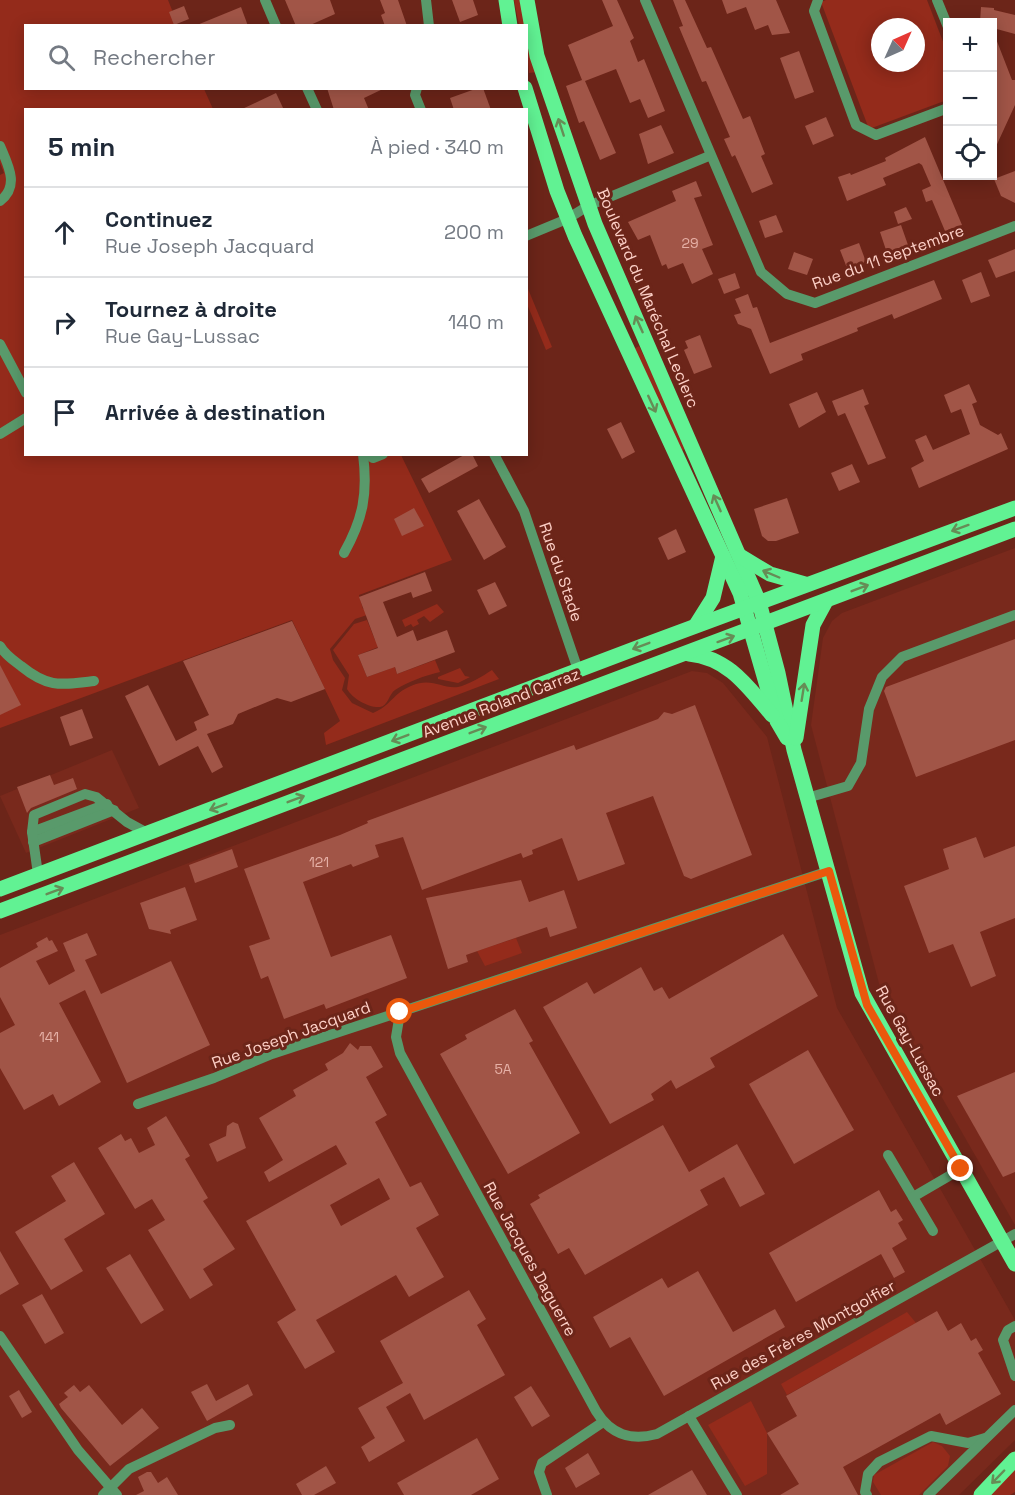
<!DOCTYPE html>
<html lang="fr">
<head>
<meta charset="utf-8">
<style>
  :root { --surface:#fff; --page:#f6f6f7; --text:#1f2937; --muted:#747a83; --line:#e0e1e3 }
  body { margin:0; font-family:"Space Grotesk",sans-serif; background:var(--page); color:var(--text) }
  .controls { position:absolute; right:18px; top:18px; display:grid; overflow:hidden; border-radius:0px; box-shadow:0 3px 15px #0003 }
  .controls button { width:54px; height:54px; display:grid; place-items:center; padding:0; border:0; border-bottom:2px solid var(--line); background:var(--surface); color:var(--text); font:30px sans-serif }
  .compass { position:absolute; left:871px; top:18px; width:54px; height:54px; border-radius:50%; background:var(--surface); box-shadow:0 3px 15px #0003; rotate:45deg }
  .stop { position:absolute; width:18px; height:18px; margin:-14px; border:4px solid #ea580c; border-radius:50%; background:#fff }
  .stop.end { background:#ea580c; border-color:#fff; box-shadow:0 2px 6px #0008 }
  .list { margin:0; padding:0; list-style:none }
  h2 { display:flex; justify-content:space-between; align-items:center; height:78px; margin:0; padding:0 24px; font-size:26px }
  h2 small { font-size:20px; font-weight:400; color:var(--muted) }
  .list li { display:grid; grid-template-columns:39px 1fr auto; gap:18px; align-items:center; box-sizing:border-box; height:90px; padding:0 24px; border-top:2px solid var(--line) }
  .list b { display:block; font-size:22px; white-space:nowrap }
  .list p { margin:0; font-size:20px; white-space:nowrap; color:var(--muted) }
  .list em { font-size:20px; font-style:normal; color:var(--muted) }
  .icon { flex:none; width:33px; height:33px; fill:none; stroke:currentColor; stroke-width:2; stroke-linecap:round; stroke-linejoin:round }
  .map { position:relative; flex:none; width:1015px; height:1495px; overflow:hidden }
  .search { position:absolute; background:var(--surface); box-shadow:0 3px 15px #0003; left:24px; top:24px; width:504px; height:66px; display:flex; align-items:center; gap:15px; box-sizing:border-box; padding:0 21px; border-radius:0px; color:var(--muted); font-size:22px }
  .panel { position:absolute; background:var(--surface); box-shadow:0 3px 15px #0003; left:24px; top:108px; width:504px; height:348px; border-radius:0px }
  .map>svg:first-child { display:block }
  .built { fill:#79291c }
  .green { fill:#942b1b; fill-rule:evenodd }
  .building { fill:#a15547; fill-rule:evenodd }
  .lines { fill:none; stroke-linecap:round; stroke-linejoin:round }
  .minor { stroke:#599a6b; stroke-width:10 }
  .major { stroke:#61f293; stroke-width:15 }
  .oneway { stroke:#668c56 }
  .route { stroke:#ea580c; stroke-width:8 }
  .labels { text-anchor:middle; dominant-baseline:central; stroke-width:6; stroke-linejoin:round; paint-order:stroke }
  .number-label { font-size:14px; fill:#e6b1a7 }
  .street-label { font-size:16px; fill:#fdd0c7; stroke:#6c2519 }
</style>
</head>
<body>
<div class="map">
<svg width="1015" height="1495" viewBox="0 0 1015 1495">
  <rect width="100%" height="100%" fill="#6c2519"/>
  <g class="built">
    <path d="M1015,548V1225L881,991L811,725L823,638L832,621L842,613Z"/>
    <path d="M692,671L707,673L723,683L767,737L837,1008L1015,1320V1440L959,1495H0V935Z"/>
    <path d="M112,750L139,808L26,853L0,796Z"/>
  </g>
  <g class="green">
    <path d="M0,0H168L178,25L26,26V88L204,89L213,109L26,110V454L401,455L452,560L359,595L363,609L372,607L373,613L355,619L330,649L333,660L345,678L342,690L352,703L373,713C391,706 393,693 411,686C432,677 441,689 458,687C468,685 483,676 492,670L499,679L326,745L324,733L340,721L292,620L0,728V175L4,173L0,163Z"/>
    <path d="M514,0H522L537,72L529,73L526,26L519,25Z"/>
    <path d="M826,0H927L947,52V100L869,129L821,2ZM880,27H916V63H880Z"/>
    <path d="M526,284L552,347L546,350L527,304Z"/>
    <path d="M639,346L688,448L681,451L634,349Z"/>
    <path d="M437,604L444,612L430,622L424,616L417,620L419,624L413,627L411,624L405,627L402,620Z"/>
    <path d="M367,620L375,640L381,646L358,655L367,677L389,669L391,656L397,674L435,660L440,672C424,676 409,681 395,690C389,694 388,706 380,707C368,708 352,698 347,689L349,675L333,650L354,624Z"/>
    <path d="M460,668L465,676L470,677L458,683L438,679V677Z"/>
    <path d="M516,938L522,953L485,966L477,951Z"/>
    <path d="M907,1312L916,1323L787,1395L781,1384Z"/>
    <path d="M751,1401L767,1433V1474L745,1486L708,1425Z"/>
    <path d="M933,1442L942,1446L950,1456L948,1466L919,1495H881L873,1482L874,1475Z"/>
    <path d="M1015,1469V1492L1010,1495H990Z"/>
  </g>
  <g class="building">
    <path d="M285,0H330L335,14L308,26H296Z"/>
    <path d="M380,0H398L407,26H385L381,15L385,13Z"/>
    <path d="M452,0H473L478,15L460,22Z"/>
    <path d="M602,0H617L634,38L630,41L638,62L644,59L665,111L648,118L640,99L630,103L616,69L585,81L616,153L600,160L584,121L579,123L566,86L582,80L568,45L613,26Z"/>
    <path d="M673,0H685L707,48L711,47L743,119L750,116L765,154L761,156L773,184L752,193L735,155L732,157L724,139L730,137L706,81L702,82L679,27L683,26Z"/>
    <path d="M722,0H776L790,33L772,35L768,25L755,30L746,7L727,14Z"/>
    <path d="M184,6L189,19L174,25L169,12Z"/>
    <path d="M241,7L248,26H197V25Z"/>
    <path d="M981,7L994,8V10L1015,15V34L993,28V22H980Z"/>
    <path d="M993,31L1012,80H1015V105L993,153Z"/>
    <path d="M799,51L814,92L795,99L780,58Z"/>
    <path d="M327,88H385L364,98L369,110H334Z"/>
    <path d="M478,88H483L491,110H454L450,98Z"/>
    <path d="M276,93L284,110H240Z"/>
    <path d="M826,117L834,136L813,145L805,126Z"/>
    <path d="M661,125L674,153L648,164L639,134Z"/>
    <path d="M925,137L962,225L945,231L932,200L926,202L922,190L931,186L922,165L919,163L883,178L886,185L847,201L838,177L850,173L851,175L886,161L885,158Z"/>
    <path d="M1015,171V203L1001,196L994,179Z"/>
    <path d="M696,181L702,196L694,198L713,245L702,249L713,274L692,284L683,263L668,269L666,264L662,266L650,235L638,240L628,222L676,201L672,191Z"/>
    <path d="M906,207L912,219L898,224L894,212Z"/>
    <path d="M776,215L783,232L765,238L759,221Z"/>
    <path d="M901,225L908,245L887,253L880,232Z"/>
    <path d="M859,243L866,262L847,268L840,250Z"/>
    <path d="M1015,249V271L996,278L988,260Z"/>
    <path d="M794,252L813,259L807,275L788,269Z"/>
    <path d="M981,272L990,296L971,303L962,280Z"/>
    <path d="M735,273L740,288L724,294L718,279Z"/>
    <path d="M934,280L942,299L894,319L892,314L857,328L858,331L801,354L803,360L770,374L751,329L738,324L734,315L741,313L735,299L748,294L753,308L757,307L770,343Z"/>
    <path d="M700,335L712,367L694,374L684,350L688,348L685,341Z"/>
    <path d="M969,384L977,402L972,404L980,425L998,435L1001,433L1008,449L919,488L911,468L924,461L915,440L926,435L933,450L970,434L961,409L951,413L944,395Z"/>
    <path d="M863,389L869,404L864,406L886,458L868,465L845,413L838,416L832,401Z"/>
    <path d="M817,392L826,412L799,428L789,404Z"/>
    <path d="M621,422L635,452L622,459L607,429Z"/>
    <path d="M466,454H472L478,466L429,493L421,479Z"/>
    <path d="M852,464L860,482L839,491L831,473Z"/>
    <path d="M787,498L799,533L776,541H768L762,536L754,509Z"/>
    <path d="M479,499L506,547L484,560L457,511Z"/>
    <path d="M414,508L424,526L402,536L394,519Z"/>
    <path d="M676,529L686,552L668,560L658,538Z"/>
    <path d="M425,572L432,591L413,598L411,592L383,602L397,637L413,630L417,641L447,630L455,652L397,674L395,667L367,677L358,655L378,648L359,597Z"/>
    <path d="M495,582L507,606L489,615L477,590Z"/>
    <path d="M292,621L325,689L291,702L277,698L238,714L233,724L207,734L223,767L212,773L198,746L159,766L125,696L148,685L176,741L197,730L194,722L209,715L183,661Z"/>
    <path d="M1015,639V740L916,777L884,691L886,687Z"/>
    <path d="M0,665L21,705L0,715Z"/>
    <path d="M695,705L752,855L691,879L684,876L653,796L606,813L625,864L578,881L562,838L532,850L533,854L523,858L521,853L422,890L403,837L375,845L379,857L353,867L351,864L303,882L331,957L391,935L407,978L326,1009L324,1004L284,1019L268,976L261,979L249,946L270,939L244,869L340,835L368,823L367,821L574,745L576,750L658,719L664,712L672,714Z"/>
    <path d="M82,709L93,738L70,746L60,717Z"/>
    <path d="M50,775L54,785L73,778L77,789L31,808L27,813L17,787Z"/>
    <path d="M976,837L984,858L1015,846V918L980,932L996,976L971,987L953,944L929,953L904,886L949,869L943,849Z"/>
    <path d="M232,849L238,867L195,883L189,865Z"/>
    <path d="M521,880L529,902L564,890L577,928L550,937L547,927L466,955L468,962L448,969L426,898Z"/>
    <path d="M185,887L197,920L170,930L171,934L149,929L140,903Z"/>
    <path d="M87,933L97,955L85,960L101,994L171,961L210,1045L127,1083L85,990L59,1003L101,1082L59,1106L53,1094L24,1110L0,1068V1033L15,1025L0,997V968L38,947L36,943L47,937L49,941L52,940L58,951L36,961L49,985L75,971L63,943Z"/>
    <path d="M783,934L818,996L710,1058L715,1067L676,1089L671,1080L651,1094L654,1100L610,1124L543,1007L587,982L594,994L641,967L654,991L662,987L669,999Z"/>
    <path d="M515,1009L533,1041L529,1043L580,1133L508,1174L440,1054L467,1039L465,1035Z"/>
    <path d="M350,1043L358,1050L360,1046H371L383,1067L366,1077L387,1115L375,1122L410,1187L421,1182L439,1215L416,1228L444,1277L409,1297L396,1275L316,1320L335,1352L305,1369L277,1322L296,1310L246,1221L347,1164L336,1145L269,1182L264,1172L283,1160L259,1118L296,1096L293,1090L328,1070L325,1064L343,1053ZM379,1178L390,1199L341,1226L330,1205Z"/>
    <path d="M808,1050L854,1130L794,1164L749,1084Z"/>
    <path d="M1015,1072V1172L1003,1177L957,1096Z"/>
    <path d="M166,1116L190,1156L185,1159L208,1198L203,1201L235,1249L203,1269L213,1285L190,1299L148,1230L165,1220L152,1199L135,1209L98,1148L121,1134L125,1141L131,1138L139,1153L155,1145L147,1128Z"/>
    <path d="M233,1122L238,1124L246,1148L217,1162L209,1144L226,1136L227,1126Z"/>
    <path d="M663,1125L689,1172L737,1144L765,1194L740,1207L724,1177L700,1190L708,1205L585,1275L569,1248L558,1254L530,1204L540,1198L538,1195Z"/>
    <path d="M74,1162L105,1214L64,1239L83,1271L51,1290L15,1232L66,1201L51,1176Z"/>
    <path d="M879,1190L891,1212L896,1209L903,1220L898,1223L907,1239L892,1248L905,1272L894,1278L881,1254L796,1302L769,1253Z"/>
    <path d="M0,1251L19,1284L0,1295Z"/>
    <path d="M130,1254L164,1310L141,1324L106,1268Z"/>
    <path d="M698,1271L733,1332L775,1309L785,1327L664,1396L630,1337L610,1348L593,1317L662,1278L668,1288Z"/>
    <path d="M469,1290L486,1319L477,1325L505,1375L424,1420L410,1393L386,1407L405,1441L369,1462L361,1447L375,1438L358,1408L403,1383L380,1341Z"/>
    <path d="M42,1294L64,1333L45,1344L22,1305Z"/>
    <path d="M937,1311L948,1331L961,1323L971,1341L976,1338L983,1350L978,1353L1001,1394L946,1425L940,1413L843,1467L858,1495H780L799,1484L767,1433L797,1416L786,1396Z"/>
    <path d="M207,1384L216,1401L248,1384L253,1395L207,1421L191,1392Z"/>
    <path d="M74,1385L80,1392L89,1385L122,1425L142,1408L159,1428L110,1466L61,1408L59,1404L68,1397L64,1393Z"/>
    <path d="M531,1386L550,1416L532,1427L514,1397Z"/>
    <path d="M19,1390L32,1412L22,1418L9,1396Z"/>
    <path d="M477,1438L499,1479L471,1495H404L397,1483Z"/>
    <path d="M588,1453L600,1474L576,1488L565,1468Z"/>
    <path d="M326,1466L336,1483L314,1495H302L296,1484Z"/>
    <path d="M692,1470L707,1495H648Z"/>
    <path d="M147,1472H151L158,1483L167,1477L178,1495H136L144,1491L138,1477Z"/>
  </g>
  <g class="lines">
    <g class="minor">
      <path d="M265,0L276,26"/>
      <path d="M426,0L429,26"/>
      <path d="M645,0L761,272L787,294L815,303L1015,226"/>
      <path d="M818,0L814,11L856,125L876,135L948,108"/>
      <path d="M937,0L948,27"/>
      <path d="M307,88L317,110"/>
      <path d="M417,88L415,95L421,110"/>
      <path d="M0,146C8,165 20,186 0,201"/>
      <path d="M526,236L567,219L588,206L709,156"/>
      <path d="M0,344L26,393"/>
      <path d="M0,434L26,418"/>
      <path d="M368,454L373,458L383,454"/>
      <path d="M494,454L524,511L578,670"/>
      <path d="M344,553C363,519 368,494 363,454"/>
      <path d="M0,646C5,655 13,660 21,666C48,688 60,685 94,681"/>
      <path d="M807,798L848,786L861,763L869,709L882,677L902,657L1015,615"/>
      <path d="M32,832L107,804"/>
      <path d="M33,842L114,810"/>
      <path d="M38,874L32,832L34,815L85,794L96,797L127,822L147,833"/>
      <path d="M400,1013L396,1037L400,1053L596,1411C611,1435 631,1441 657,1434L1015,1234"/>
      <path d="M138,1104L214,1078L272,1054L829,871"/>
      <path d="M888,1155L933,1231"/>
      <path d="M913,1197L961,1169"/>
      <path d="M1015,1326L1008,1330L1003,1340L1015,1376"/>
      <path d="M0,1336L78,1450L117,1495"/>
      <path d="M689,1416L737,1495"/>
      <path d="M103,1495L129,1469L215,1428L230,1425"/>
      <path d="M547,1495L539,1472L542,1463L603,1422"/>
      <path d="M867,1495L865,1492L868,1474L879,1462L931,1436L968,1443L985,1438"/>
      <path d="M928,1495L1015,1410"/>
    </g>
    <g class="major">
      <path d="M506,0L510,26"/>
      <path d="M527,0L537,56L595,224L759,602L778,673L794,750L862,993L1015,1264"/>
      <path d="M525,88L557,191L575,236L740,593L777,721L787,738"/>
      <path d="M740,556L770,574L805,584"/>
      <path d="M696,625L713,598L723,556"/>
      <path d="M689,654C729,658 748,687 772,715"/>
      <path d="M796,738L813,625L826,601"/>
      <path d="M0,889L642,646L1015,508"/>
      <path d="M0,911L1015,529"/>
      <path d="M981,1495L1015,1459"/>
    </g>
  </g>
  <defs><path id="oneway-shaft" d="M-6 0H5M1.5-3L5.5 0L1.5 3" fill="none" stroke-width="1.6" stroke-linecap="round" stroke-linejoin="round" transform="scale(1.5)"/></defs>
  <g class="oneway">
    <use href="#oneway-shaft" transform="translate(561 127) rotate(-108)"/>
    <use href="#oneway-shaft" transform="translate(639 324) rotate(-114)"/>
    <use href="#oneway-shaft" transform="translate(652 404) rotate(65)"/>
    <use href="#oneway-shaft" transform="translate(717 503) rotate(-114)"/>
    <use href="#oneway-shaft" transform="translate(960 528) rotate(160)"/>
    <use href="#oneway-shaft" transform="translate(771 574) rotate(-157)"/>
    <use href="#oneway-shaft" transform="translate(860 588) rotate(-21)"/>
    <use href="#oneway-shaft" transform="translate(726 639) rotate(-20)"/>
    <use href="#oneway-shaft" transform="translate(641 646) rotate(159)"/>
    <use href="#oneway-shaft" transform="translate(803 692) rotate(-81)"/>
    <use href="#oneway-shaft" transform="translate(478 730) rotate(-21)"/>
    <use href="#oneway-shaft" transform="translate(400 738) rotate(159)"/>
    <use href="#oneway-shaft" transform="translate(296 799) rotate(-21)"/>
    <use href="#oneway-shaft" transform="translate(218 807) rotate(159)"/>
    <use href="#oneway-shaft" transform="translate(55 891) rotate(-21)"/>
    <use href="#oneway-shaft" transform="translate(998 1477) rotate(134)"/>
  </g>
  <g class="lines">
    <path class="route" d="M400,1012L829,871L867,1005L961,1169"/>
  </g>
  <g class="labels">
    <g class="number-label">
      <text x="690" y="243">29</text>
      <text x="319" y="862">121</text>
      <text x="49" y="1037">141</text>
      <text x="503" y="1069">5A</text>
    </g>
    <g class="street-label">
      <text transform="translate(888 257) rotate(-20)">Rue du 11 Septembre</text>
      <text transform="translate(648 298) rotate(67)">Boulevard du Maréchal Leclerc</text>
      <text transform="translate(561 572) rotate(71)">Rue du Stade</text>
      <text transform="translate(501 703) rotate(-21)">Avenue Roland Carraz</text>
      <text transform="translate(291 1035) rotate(-20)">Rue Joseph Jacquard</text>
      <text transform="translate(910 1041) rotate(61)">Rue Gay-Lussac</text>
      <text transform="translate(530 1259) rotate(61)">Rue Jacques Daguerre</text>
      <text transform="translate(803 1335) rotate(-29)">Rue des Frères Montgolfier</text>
    </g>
  </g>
</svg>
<div class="controls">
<button>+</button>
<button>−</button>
<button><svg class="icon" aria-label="locate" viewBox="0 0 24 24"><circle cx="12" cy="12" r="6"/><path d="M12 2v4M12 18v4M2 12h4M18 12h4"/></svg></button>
</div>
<svg class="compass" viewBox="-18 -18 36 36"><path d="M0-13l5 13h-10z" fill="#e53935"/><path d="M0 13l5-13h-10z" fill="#747a83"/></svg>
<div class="stop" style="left:400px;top:1012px"></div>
<div class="stop end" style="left:961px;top:1169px"></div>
<div class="search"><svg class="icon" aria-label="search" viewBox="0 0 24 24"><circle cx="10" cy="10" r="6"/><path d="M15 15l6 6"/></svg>Rechercher</div>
<section class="panel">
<h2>5 min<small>À pied · 340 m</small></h2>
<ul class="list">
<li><svg class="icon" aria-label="ahead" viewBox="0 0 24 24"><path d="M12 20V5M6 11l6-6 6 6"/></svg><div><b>Continuez</b><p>Rue Joseph Jacquard</p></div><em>200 m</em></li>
<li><svg class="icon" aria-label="right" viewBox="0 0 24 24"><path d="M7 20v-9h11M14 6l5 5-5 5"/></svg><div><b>Tournez à droite</b><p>Rue Gay-Lussac</p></div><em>140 m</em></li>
<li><svg class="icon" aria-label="arrive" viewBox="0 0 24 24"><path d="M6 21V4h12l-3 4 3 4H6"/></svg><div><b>Arrivée à destination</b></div></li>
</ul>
</section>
</div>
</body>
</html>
